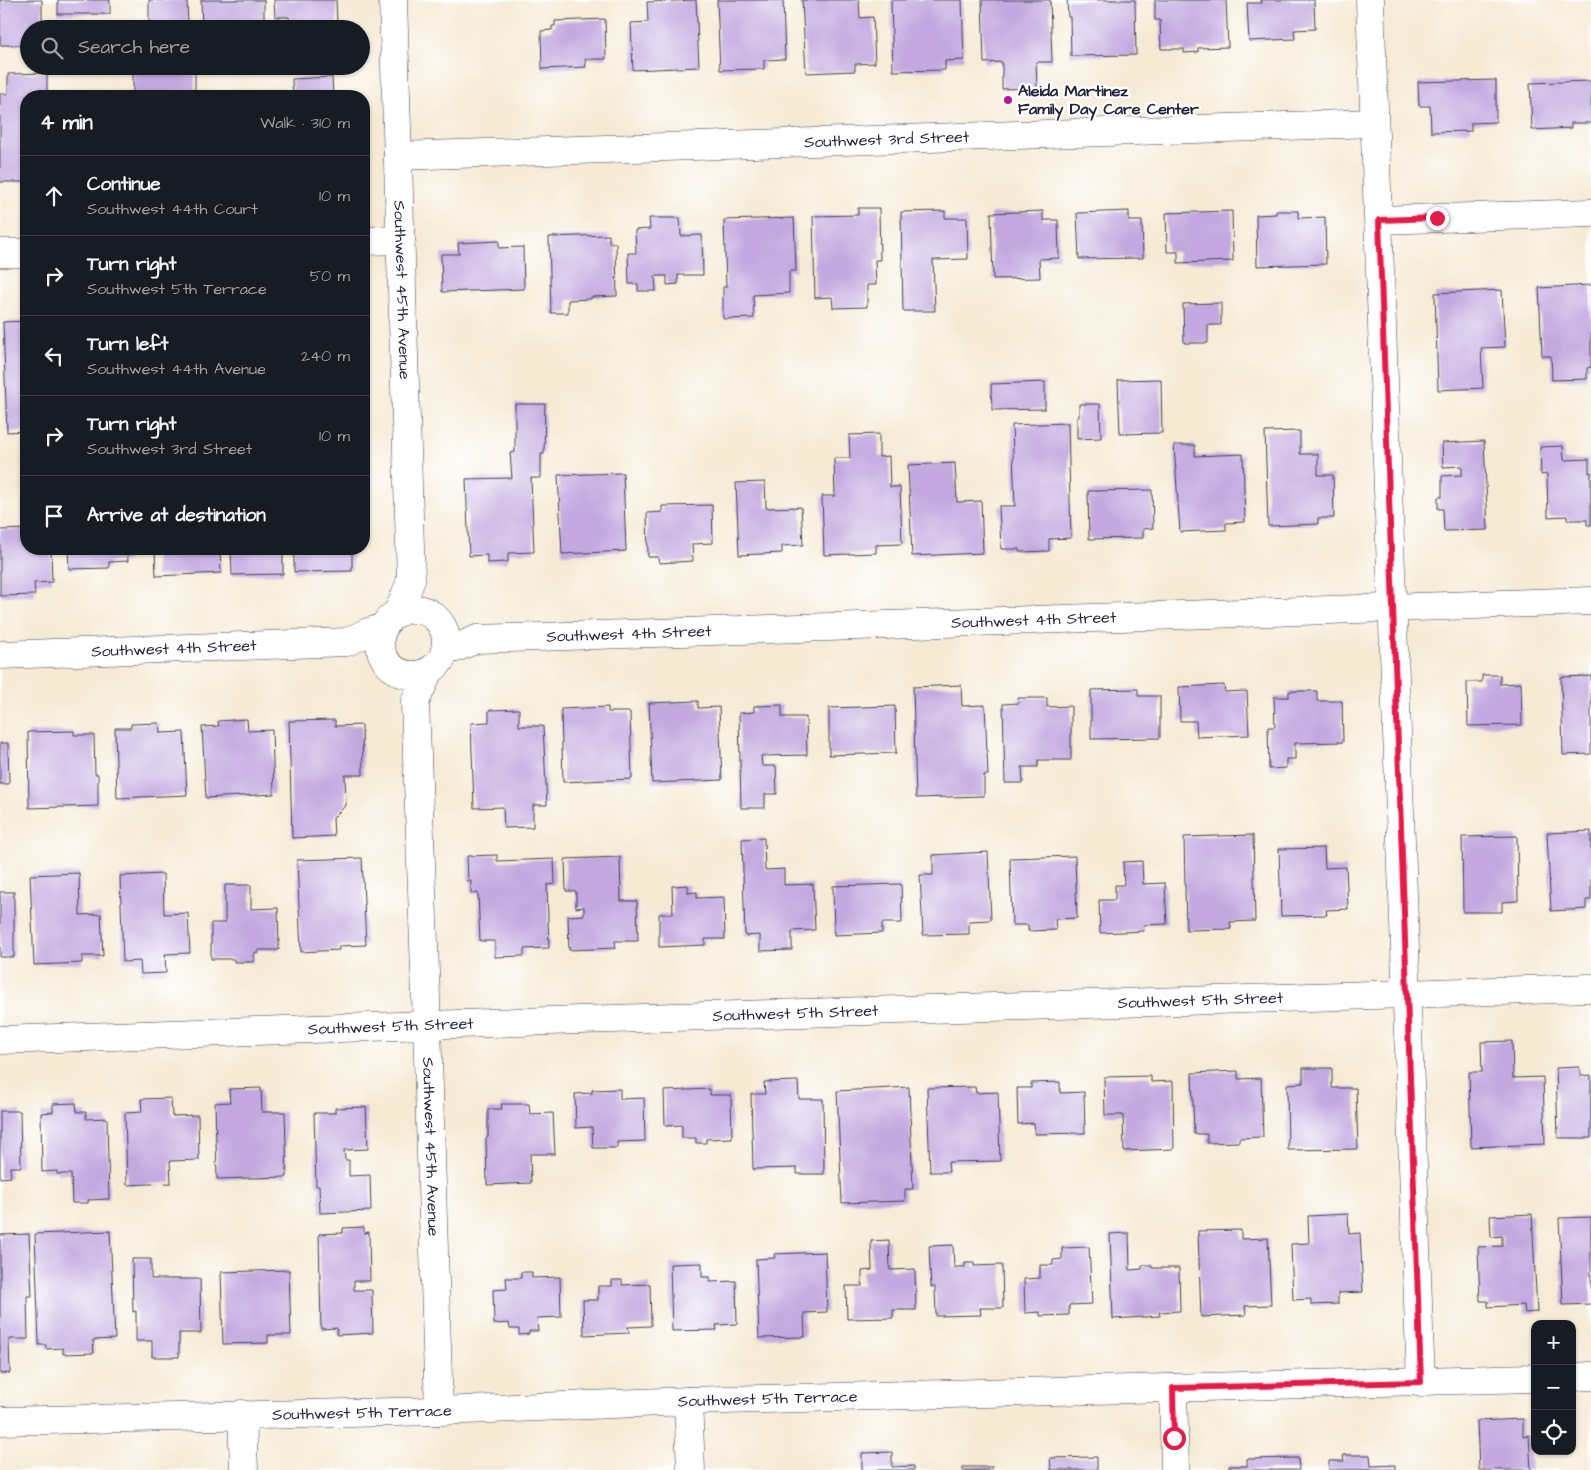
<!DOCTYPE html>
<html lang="en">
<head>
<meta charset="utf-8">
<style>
  :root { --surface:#171b24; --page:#242831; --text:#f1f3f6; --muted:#9ea1a6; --line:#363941 }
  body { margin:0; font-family:"Architects Daughter",sans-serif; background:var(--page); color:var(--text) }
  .controls { position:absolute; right:15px; bottom:15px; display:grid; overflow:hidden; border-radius:10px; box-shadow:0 1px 4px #0004 }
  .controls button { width:45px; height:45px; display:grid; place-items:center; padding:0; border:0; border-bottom:1px solid var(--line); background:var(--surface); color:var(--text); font:25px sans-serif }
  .stop { position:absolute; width:15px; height:15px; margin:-11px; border:4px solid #e11d48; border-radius:50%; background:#fff }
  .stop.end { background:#e11d48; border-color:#fff; box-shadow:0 1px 5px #0008 }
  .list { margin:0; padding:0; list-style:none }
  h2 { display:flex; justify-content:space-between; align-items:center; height:65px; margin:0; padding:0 20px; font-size:21px }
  h2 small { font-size:16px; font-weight:400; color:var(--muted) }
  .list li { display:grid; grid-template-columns:32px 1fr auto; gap:15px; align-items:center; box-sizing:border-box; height:80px; padding:0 20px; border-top:1px solid var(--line) }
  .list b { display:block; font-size:19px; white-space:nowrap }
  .list p { margin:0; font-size:16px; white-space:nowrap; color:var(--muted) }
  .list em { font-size:16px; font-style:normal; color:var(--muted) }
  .icon { flex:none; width:28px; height:28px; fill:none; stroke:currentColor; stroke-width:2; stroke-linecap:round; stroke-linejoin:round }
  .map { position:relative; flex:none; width:1591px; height:1470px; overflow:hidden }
  .search { position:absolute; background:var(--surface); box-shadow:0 1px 4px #0004; left:20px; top:20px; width:350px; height:55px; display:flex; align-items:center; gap:12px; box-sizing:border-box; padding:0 18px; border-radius:28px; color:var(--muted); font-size:19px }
  .panel { position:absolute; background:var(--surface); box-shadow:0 1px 4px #0004; left:20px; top:90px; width:350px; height:465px; border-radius:20px }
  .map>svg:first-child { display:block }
  .building { fill:#c3a9e0 }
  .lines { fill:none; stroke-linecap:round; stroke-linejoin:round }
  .street-casing { stroke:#424052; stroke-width:29 }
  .street { stroke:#fff; stroke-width:28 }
  .route { stroke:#e11d48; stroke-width:6 }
  .poi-dot { fill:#b5179e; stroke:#fff; stroke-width:2 }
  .labels { text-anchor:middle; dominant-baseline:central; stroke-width:4.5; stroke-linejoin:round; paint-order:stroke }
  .poi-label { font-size:16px; font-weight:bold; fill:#22223b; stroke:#fff; text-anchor:start }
  .street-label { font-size:16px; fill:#22223b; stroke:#fff }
</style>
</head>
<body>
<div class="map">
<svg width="1591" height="1470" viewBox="0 0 1591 1470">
  <rect width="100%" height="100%" fill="#fff"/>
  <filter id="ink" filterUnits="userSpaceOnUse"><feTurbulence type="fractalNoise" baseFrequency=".02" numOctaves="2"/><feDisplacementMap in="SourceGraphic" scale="10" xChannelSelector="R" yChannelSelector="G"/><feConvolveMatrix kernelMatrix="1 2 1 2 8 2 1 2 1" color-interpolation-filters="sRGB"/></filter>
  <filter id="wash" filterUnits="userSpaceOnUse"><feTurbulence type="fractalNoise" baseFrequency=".0096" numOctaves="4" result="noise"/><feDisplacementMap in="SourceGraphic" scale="20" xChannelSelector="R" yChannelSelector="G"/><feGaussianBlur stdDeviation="1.12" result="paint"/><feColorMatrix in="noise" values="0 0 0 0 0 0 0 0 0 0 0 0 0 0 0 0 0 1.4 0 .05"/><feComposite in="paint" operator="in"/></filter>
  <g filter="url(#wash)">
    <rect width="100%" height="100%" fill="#f6ead5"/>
    <g id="blocks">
      <g class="building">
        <path d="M0,0H42V29H29V45H0Z"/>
        <rect x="58" y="0" width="52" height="14"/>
        <path d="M149,0H187L188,29H149Z"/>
        <path d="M201,0H264V27L202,28Z"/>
        <path d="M274,0H336L337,23L290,24L289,17H275Z"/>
        <path d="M696,0L699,67L633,70L631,23L648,22L647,2Z"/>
        <path d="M717,0H783L785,59L764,60V69L720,70Z"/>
        <path d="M802,0H859L860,18L873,17L875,63L855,64V71L806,73Z"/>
        <path d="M891,0H962L964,60L945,61V70L893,71Z"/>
        <path d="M982,0H1050L1052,62H1036L1037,88L1002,89V62L984,63Z"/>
        <path d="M1067,0H1135L1136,55L1071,56L1070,17H1068Z"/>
        <path d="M1155,0H1226L1228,47L1198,48V52L1184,53V49H1161L1160,20H1155Z"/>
        <path d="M1261,0H1314L1315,29L1294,30L1295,39L1249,41L1247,3H1262Z"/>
        <path d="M605,19L606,59H585L586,67L542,69L541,31L552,30V26H555V21Z"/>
        <rect x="133" y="66" width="62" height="30"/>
        <path d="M47,73V96H26V182H0V94H8V74Z"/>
        <path d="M332,77L333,96H293L292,79Z"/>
        <path d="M1496,80V122L1471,123V131L1431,132L1430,106H1419L1418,82Z"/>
        <path d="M1591,81V123H1571V128L1532,130L1530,83Z"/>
        <path d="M858,208H879L880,260H875L876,285H867V307L833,308L832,297L815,298L813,216L858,215Z"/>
        <path d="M945,211V218H967L968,259L933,260L935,311H903L901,212Z"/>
        <path d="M1043,211V220H1058L1059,258L1039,259L1040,278L993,279L991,213Z"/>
        <path d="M1129,211V221H1142L1143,258L1079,259L1077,213Z"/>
        <path d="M1232,211L1233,261L1178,263V252H1167L1166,213Z"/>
        <path d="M1276,211H1298V218L1325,217L1326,264L1257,266L1256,215L1276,214Z"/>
        <path d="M649,218H680L681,236L702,235L703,275H678V284L667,285V276H655L656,291H638V284H629L628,253H636L635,230L650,229Z"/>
        <path d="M794,218L796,271H789V293L753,295L754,318L723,319V287H726L724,220Z"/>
        <path d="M609,235V243H616L617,296L591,297V299L568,300V313H551L549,237Z"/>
        <path d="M499,241V248L523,247L524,289L442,292L441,254H459L458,243Z"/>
        <path d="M1591,285V367L1587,368V379L1552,380L1551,356H1542L1539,288Z"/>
        <path d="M1502,290L1505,347L1481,348L1483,388L1438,390L1435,293Z"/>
        <path d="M1221,303V325H1208V343H1184L1183,304Z"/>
        <path d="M26,321V431L7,432L3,322Z"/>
        <path d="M1161,379L1162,433L1120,434L1118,380Z"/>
        <path d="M1045,382V409L992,410L991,384Z"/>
        <path d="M515,404H545L544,454H541V478H531L534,552L508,553V562L487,563V555L469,556L466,479L512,478L510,453L515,452Z"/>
        <path d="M1079,404H1100L1101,438L1077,439V417H1079Z"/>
        <path d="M1068,423L1071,538L1049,539V551L1019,552V549H1001L999,506H1015L1012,425Z"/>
        <path d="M1300,431V454H1318V475H1333L1334,518H1318V524L1268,526L1265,432Z"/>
        <path d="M879,434V457L889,456L890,487H900L902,544L876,545V553L824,555L822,496H835L834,458H850L849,435Z"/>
        <path d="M1484,441L1488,530L1444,531L1443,509H1438V497H1442V476L1462,475V466L1443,467L1442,443Z"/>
        <path d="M1174,445H1195V456L1243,454L1245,522L1226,523V530L1180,532Z"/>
        <path d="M1563,446L1564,460L1589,459V473L1591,472V525H1587V520H1567V516L1548,517L1547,474L1541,475L1540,447Z"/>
        <path d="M955,463L957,502L981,501L983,553L912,556L908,465Z"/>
        <path d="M623,473L626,551L562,554L558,475Z"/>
        <path d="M765,482L766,508L801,507L803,545L782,546V553L739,555L736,483Z"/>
        <path d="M1152,490L1153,528L1143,529V538L1089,539L1088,491Z"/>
        <path d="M712,505L713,543L692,544L693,561L659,563L658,557H648L647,513L662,512V506Z"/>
        <path d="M26,529V549H51L52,582L34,583L35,595L0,596V530Z"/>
        <path d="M68,549H127L128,561L109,562V568L69,569Z"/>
        <path d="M155,549H220L221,573L156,576Z"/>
        <path d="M231,549H283V574L232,575Z"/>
        <path d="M294,549H352V571L294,572Z"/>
        <path d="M1482,675H1500V684L1521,683L1522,725L1468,726L1467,682H1482Z"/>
        <path d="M1591,676V754L1563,755L1561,677Z"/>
        <path d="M961,685L962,706L985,705L988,775H984V796L916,798L913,687Z"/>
        <path d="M1224,685L1225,692L1247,691L1249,735L1197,737L1196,721H1180L1179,687Z"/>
        <path d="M1138,689V696H1160V738L1091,739V690Z"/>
        <path d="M1289,691H1317V701H1342L1343,742L1295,743V759H1286V768L1269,769L1268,727H1275L1274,697H1289Z"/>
        <path d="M1018,698H1047V707L1071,706V760H1038V767H1022L1023,783H1005L1003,704L1019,703Z"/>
        <path d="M698,701V708L719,707L722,780L652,783L649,703Z"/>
        <path d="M782,705V717H806L807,755L761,756L762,766H776L777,794H765V808H741L739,713L754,712V706Z"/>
        <path d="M895,706L896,753L829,755V708Z"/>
        <path d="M608,707V712H630L632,779L563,782L561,709Z"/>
        <path d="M519,709V726H543L547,805H533V827L504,828L503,807L474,808L471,723L489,722V710Z"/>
        <path d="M247,719L248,731L272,730L274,794L206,798L202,727L219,726L218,721Z"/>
        <path d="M335,720V726L362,725L363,775H345L346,805L333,818L334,836L292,838L289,721Z"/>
        <path d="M159,723L160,733L184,732L187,795L117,798L115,728H131V724Z"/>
        <path d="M74,731V735H94L95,774H98V806L29,808L28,732Z"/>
        <path d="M0,743H8L9,784H0Z"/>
        <path d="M1591,831V900H1586V909L1551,911L1547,833Z"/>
        <path d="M1253,835L1255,921L1230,922L1231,929L1186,930L1184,837Z"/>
        <path d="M1517,836L1518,901L1502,902V912H1463L1462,837Z"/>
        <path d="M764,838L765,870L784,869V885L813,884L815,930L792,931V950L760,951V935L745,936L742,839Z"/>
        <path d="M1324,848L1325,868L1346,867L1348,909L1326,910L1327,915L1281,916L1279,849Z"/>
        <path d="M988,852L991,920L969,921V934L923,935L920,875H933V855Z"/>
        <path d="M497,855V861L554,859L555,884L547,885L549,948L524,949V956L495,957V941H480L478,893L471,894V881H468L467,856Z"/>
        <path d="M1075,856L1077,918L1055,919L1056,930L1028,931V925H1012L1010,858Z"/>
        <path d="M620,857L621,901H637L638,941H615L616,948L569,950L568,916L584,915V907L576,908V891H566L565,859Z"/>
        <path d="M362,858L366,945L339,946V950L301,952L297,860Z"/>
        <path d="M1142,861L1143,884L1165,883L1167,924L1143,925L1144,931L1100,933L1099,900H1115V885H1124L1123,862Z"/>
        <path d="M79,873L80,915L101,914L103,956H82V963L34,965L30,875Z"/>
        <path d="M163,874L164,914L188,913L190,953L165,954L166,973L141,974L140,961L123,962L120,876Z"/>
        <path d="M901,884L902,923H882V933L834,935L833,886Z"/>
        <path d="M225,885H251V909L278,908L279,950H258V953H254V962H234V959H211V923H225Z"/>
        <path d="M688,885V893L697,892V898L724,897L725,939H705V945L659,947V914H673L672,886Z"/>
        <rect x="0" y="892" width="14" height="65"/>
        <path d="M1512,1041L1513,1078L1543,1077L1545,1144L1471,1147L1469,1072H1482L1481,1042Z"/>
        <path d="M1579,1067L1580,1076L1591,1075V1138H1558L1556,1068Z"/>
        <path d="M1303,1068H1332V1088H1356L1358,1149L1288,1150L1287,1084L1303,1083Z"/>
        <path d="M1238,1071V1079L1261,1078L1263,1137L1239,1138V1142L1207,1143V1134H1194L1192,1073Z"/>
        <path d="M1151,1076V1082L1173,1081L1174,1149L1124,1151L1123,1115H1105L1104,1077Z"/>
        <path d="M798,1081L799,1099H823L824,1174H797V1168L753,1169L751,1094H765L764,1082Z"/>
        <path d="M1060,1082V1093L1084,1092L1085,1133L1035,1134L1034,1123L1018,1124L1017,1088H1031V1083Z"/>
        <path d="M909,1087L913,1189H905V1201L842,1203L837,1091Z"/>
        <path d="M975,1087L976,1093L998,1092L1000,1161L948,1162L949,1172H930L927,1088Z"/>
        <path d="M261,1088L262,1112H285L287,1177L217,1179L215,1103L230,1102L229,1089Z"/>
        <path d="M620,1089V1099L644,1098L645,1141L617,1142V1148H593L592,1127L576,1128L575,1094L592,1093V1090Z"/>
        <path d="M710,1089V1095H731L732,1138L706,1139V1143H696V1138H682V1125L665,1126L664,1091Z"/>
        <path d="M171,1098L172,1116L198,1115L199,1160L170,1161L171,1183L127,1185L125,1113L142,1112L141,1099Z"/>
        <path d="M76,1103L77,1112H86V1119L107,1118L109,1199L88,1200V1203H72L71,1174H57V1171L42,1172L41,1113L53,1112V1104Z"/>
        <path d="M501,1104H529L530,1114L553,1113L555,1154H530L531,1183L487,1185L486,1138L488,1137V1109H502Z"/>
        <path d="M366,1107L368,1149L344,1150L345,1160H349V1176L370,1175L371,1211L320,1213L319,1186H316L314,1113H335V1108Z"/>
        <path d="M0,1111H20L21,1167H10L11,1177L0,1178Z"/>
        <path d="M1348,1214L1349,1234L1360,1233L1363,1292L1338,1293V1304L1311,1305V1299L1293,1300L1291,1244L1309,1243L1308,1216Z"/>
        <path d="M1532,1214L1537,1312L1525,1313L1524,1305L1488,1307V1301H1480L1478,1247L1502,1246V1236L1491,1237L1490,1216Z"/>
        <path d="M1591,1217V1304L1563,1305L1559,1218Z"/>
        <path d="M364,1227V1233L369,1232L370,1281H354V1290H372L373,1333L337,1335V1328L321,1329L319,1234L343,1233V1228Z"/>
        <path d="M1241,1230V1239L1268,1238L1271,1305L1245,1306L1246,1315L1201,1317L1198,1231Z"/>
        <path d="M110,1231L115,1339L93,1340L94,1353L63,1354V1348L46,1349V1345H39L35,1234Z"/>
        <path d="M1129,1233L1130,1270L1142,1269V1265H1152V1268H1179L1180,1311L1159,1312L1160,1316L1113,1319L1110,1234Z"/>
        <path d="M29,1234L32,1296H27L28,1339H9L10,1373L0,1374V1235Z"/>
        <path d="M889,1240L890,1270L915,1269L916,1310H893V1318L847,1319L846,1286H862V1271L872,1270L871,1241Z"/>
        <path d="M953,1245L954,1267H965V1263H974V1266L1002,1265L1003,1308H980L981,1315L936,1316L935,1287H931L929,1246Z"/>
        <path d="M1089,1247L1092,1304L1069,1305V1315L1040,1316V1312L1025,1313L1024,1279L1040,1278V1265H1053V1260L1062,1259V1248Z"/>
        <path d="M825,1252L827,1312L804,1313L805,1337L759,1338L756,1259L775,1258L774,1254Z"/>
        <path d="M132,1259H151V1279H200L201,1333H179V1357H152V1341H136V1311L133,1312Z"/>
        <path d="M702,1263V1277H710V1282L736,1281L737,1324L716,1325L717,1330L672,1331L670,1264Z"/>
        <path d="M289,1270L291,1335H268V1343L223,1344L221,1272Z"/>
        <path d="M521,1272H532V1278L560,1277L561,1317L537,1318L538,1331H529V1334L519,1335V1329H510L509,1323L494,1324L493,1290L507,1289L506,1278H521Z"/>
        <path d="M612,1280H622V1285L650,1284L651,1326L628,1327L629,1333L584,1335L583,1300H598V1286H612Z"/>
        <path d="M1523,1419V1436L1529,1435L1531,1470H1479L1477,1421Z"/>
        <path d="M892,1452V1467L914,1466V1470H862V1453Z"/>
        <path d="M1343,1455H1370L1371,1466L1395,1465V1470H1329V1461H1344Z"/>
        <path d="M1097,1457V1470H1051L1050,1458Z"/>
        <path d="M1298,1458L1299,1470H1229V1466H1247V1459Z"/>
        <rect x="963" y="1467" width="29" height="3"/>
      </g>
    </g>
  </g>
  <g filter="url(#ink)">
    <use href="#blocks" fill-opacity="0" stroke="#424052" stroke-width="1"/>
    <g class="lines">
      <g class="street-casing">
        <g id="street">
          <path id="s1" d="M393,0L411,580L398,613"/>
          <path d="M1370,0L1421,1383"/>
          <path id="s2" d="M398,156L1374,123"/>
          <path d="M1379,220L1591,213"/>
          <path d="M364,241L401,240"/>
          <path d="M0,253H26"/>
          <circle cx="413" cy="642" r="33"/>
          <path id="s3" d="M445,650L456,648L477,639L1591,601"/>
          <path id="s4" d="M0,655L347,642L368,632L383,628"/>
          <path id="s5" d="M429,671L415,702L427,1025L439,1411"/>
          <path id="s6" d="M0,1040L427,1025L1591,988"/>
          <path d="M1572,1377L1591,1376"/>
          <path d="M1173,1388L1175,1470"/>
          <path d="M688,1401L691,1470"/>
          <path d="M242,1414L244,1470"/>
          <path id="s7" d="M0,1421L439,1411L688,1401L1535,1378"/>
        </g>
      </g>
      <use href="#street" class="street"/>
    </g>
  </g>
  <g class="lines" filter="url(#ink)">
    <path class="route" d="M1174,1438L1173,1388L1421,1382L1379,220L1437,218"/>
  </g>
  <circle class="poi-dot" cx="1008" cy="100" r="5"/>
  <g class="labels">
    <g class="poi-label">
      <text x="1018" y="91">Aleida Martinez<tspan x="1018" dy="18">Family Day Care Center</tspan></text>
    </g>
    <g class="street-label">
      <text stroke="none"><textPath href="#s2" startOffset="489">Southwest 3rd Street</textPath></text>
      <text stroke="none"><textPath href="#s1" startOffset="290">Southwest 45th Avenue</textPath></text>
      <text stroke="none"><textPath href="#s3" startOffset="591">Southwest 4th Street</textPath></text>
      <text stroke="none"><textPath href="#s3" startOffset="186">Southwest 4th Street</textPath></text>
      <text stroke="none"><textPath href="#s4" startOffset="174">Southwest 4th Street</textPath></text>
      <text stroke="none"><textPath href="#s6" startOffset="1201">Southwest 5th Street</textPath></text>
      <text stroke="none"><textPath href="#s6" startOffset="796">Southwest 5th Street</textPath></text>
      <text stroke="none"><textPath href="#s6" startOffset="391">Southwest 5th Street</textPath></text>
      <text stroke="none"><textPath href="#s5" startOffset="479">Southwest 45th Avenue</textPath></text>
      <text stroke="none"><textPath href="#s7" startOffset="768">Southwest 5th Terrace</textPath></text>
      <text stroke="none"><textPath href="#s7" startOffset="362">Southwest 5th Terrace</textPath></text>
    </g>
  </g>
</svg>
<div class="controls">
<button>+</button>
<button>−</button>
<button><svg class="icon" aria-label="locate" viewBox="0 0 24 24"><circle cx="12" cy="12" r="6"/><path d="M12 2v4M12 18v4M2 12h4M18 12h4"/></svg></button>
</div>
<div class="stop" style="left:1174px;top:1438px"></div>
<div class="stop end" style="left:1437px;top:218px"></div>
<div class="search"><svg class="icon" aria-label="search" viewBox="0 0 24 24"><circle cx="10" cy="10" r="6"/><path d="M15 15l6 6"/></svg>Search here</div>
<section class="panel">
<h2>4 min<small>Walk · 310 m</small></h2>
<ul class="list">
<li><svg class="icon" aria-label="ahead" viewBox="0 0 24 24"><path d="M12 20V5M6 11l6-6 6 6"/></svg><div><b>Continue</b><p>Southwest 44th Court</p></div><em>10 m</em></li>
<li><svg class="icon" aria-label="right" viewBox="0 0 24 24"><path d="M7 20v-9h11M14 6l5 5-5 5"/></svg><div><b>Turn right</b><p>Southwest 5th Terrace</p></div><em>50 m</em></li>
<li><svg class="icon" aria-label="left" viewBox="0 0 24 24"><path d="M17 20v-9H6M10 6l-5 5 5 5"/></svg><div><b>Turn left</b><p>Southwest 44th Avenue</p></div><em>240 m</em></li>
<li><svg class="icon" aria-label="right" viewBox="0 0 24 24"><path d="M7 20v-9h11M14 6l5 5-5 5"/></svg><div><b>Turn right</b><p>Southwest 3rd Street</p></div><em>10 m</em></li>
<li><svg class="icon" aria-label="arrive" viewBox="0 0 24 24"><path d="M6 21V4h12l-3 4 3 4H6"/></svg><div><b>Arrive at destination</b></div></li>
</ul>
</section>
</div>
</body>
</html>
